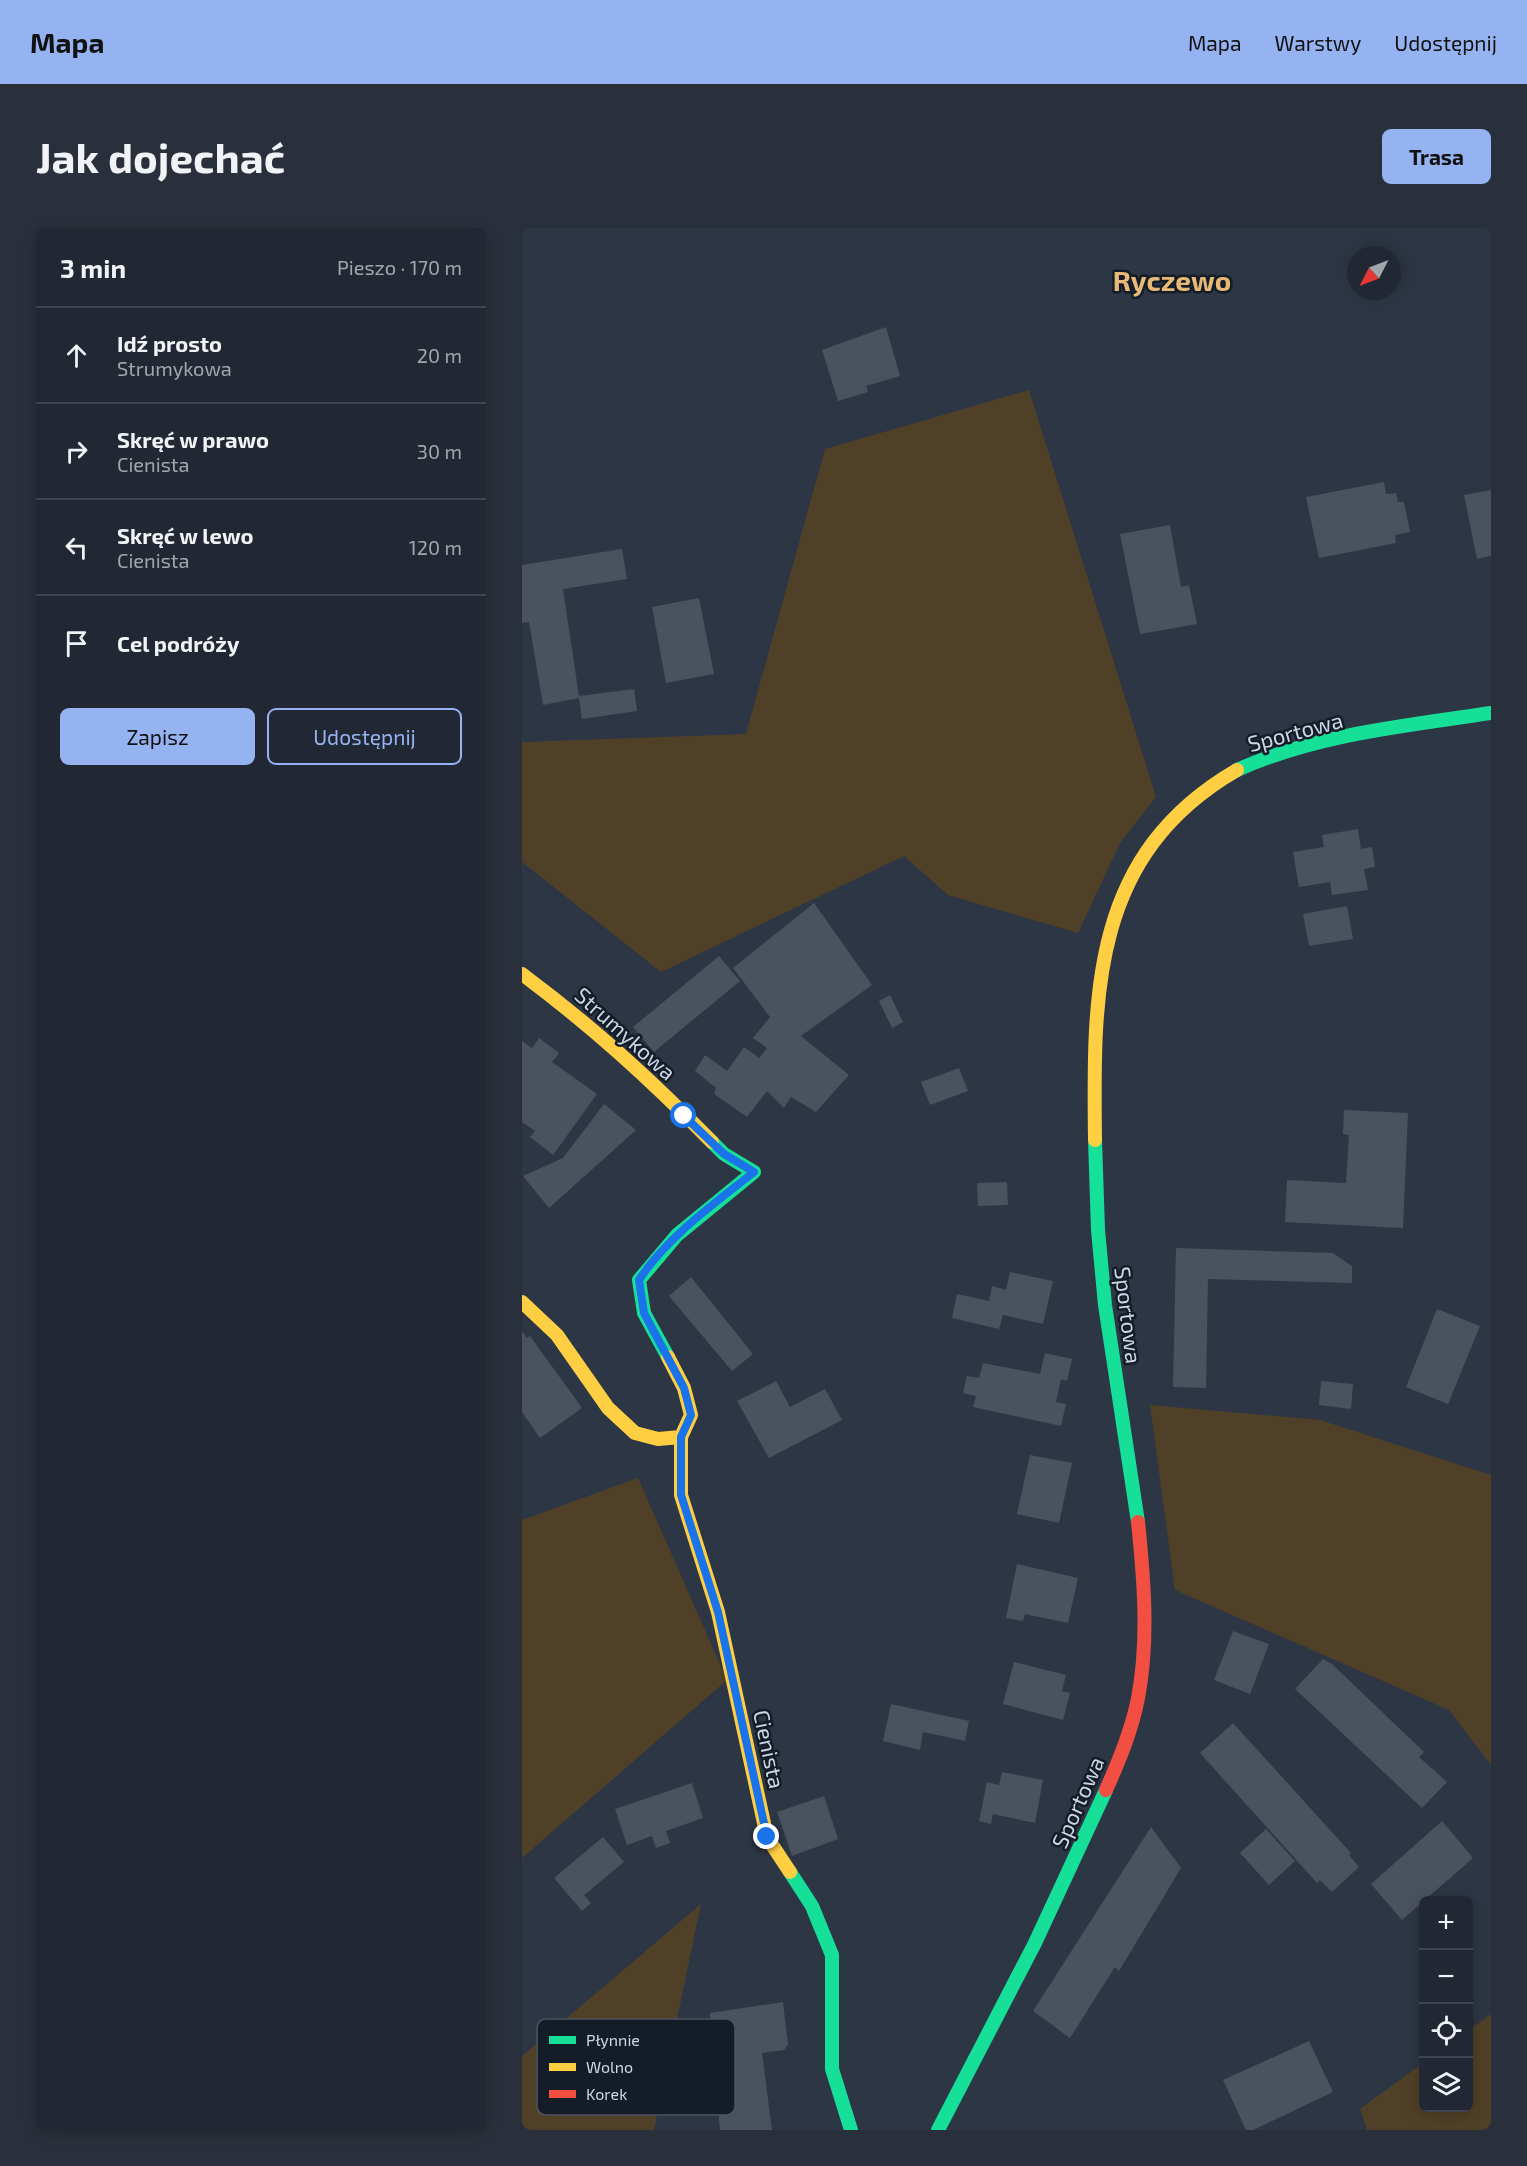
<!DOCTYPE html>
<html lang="pl">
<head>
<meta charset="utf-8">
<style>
  :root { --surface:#222833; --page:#2a303b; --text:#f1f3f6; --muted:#a2a6ac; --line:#3f444e; --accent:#95b2f1 }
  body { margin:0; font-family:"Exo 2",sans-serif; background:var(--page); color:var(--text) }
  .controls { position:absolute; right:18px; bottom:18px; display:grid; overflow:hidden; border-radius:9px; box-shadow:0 3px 15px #0003 }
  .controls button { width:54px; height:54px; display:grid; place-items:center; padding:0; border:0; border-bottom:2px solid var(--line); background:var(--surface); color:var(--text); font:30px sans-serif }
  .compass { position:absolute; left:825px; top:18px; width:54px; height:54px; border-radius:50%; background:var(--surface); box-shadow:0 3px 15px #0003; rotate:228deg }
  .stop { position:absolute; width:18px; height:18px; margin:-14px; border:4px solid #1a73e8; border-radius:50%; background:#fff }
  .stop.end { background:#1a73e8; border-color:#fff; box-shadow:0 2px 6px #0008 }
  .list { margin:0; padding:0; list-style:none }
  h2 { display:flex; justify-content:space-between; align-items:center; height:78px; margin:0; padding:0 24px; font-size:26px }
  h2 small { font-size:20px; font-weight:400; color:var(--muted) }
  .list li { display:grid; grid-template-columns:39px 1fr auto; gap:18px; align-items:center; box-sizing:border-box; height:96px; padding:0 24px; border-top:2px solid var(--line) }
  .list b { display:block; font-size:22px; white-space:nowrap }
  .list p { margin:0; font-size:20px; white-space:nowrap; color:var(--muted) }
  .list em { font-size:20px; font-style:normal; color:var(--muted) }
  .actions { display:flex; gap:12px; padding:18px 24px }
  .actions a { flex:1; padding:14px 0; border:2px solid var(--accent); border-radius:9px; text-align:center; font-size:21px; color:var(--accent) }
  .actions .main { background:var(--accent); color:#111 }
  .icon { flex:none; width:33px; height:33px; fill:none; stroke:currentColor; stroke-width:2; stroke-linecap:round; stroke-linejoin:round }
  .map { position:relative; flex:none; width:969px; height:1902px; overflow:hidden; border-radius:9px }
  header { display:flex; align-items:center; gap:36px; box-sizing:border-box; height:84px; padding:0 30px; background:var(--accent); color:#111 }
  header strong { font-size:28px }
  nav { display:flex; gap:33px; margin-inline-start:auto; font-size:21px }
  .intro { display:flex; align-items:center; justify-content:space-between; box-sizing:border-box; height:144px; padding:0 36px }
  h1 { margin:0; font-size:42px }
  .button { padding:15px 27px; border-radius:9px; background:var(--accent); color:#111; font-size:21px; font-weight:700 }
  main { display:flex; gap:36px; padding:0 36px }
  aside { flex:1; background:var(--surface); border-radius:9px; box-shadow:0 3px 15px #0003 }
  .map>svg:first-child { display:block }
  .green { fill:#504027 }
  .building { fill:#4a525e }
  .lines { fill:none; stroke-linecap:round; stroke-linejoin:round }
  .fast { stroke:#16e098; stroke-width:14 }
  .slow { stroke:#ffcf43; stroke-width:14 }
  .jam { stroke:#f24e42; stroke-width:14 }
  .route { stroke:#1a73e8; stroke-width:8 }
  .labels { text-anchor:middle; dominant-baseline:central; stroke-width:5; stroke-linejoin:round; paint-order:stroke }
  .street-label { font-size:22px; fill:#cbd6e6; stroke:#141c27 }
  .district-label { font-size:28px; font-weight:bold; fill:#e7b876; stroke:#141c27 }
  .key { fill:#141c27; stroke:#4b5460; stroke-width:1.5 }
  .key-label { font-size:16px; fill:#cbd6e6 }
</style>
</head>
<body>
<header>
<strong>Mapa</strong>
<nav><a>Mapa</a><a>Warstwy</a><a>Udostępnij</a></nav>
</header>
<div class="intro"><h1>Jak dojechać</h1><a class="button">Trasa</a></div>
<main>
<aside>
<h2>3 min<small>Pieszo · 170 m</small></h2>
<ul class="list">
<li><svg class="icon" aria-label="ahead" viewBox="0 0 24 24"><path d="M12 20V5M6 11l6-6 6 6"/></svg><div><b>Idź prosto</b><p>Strumykowa</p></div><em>20 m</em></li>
<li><svg class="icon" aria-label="right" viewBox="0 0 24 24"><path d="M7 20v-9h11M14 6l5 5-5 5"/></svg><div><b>Skręć w prawo</b><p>Cienista</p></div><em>30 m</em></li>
<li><svg class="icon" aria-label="left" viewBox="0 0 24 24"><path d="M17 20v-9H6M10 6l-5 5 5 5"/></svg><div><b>Skręć w lewo</b><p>Cienista</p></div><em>120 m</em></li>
<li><svg class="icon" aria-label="arrive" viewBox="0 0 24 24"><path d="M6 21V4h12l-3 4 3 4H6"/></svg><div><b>Cel podróży</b></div></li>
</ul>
<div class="actions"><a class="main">Zapisz</a><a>Udostępnij</a></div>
</aside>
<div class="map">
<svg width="969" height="1902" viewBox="0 0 969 1902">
  <rect width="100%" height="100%" fill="#2d3644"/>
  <g class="green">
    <path d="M507,162L634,569L598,615L556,705L426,667L382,628L139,744L0,634V514L224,506L303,221Z"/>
    <path d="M628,1177L798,1192L969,1247V1537L927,1482L653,1362Z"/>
    <path d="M116,1250L205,1452L0,1630V1292Z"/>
    <path d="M179,1676L132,1902H0V1828Z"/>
    <path d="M969,1786V1902H845L838,1881L901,1835L902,1880H946L947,1802Z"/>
  </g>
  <g class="building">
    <path d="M364,99L378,148L344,158L346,164L316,173L300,122Z"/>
    <path d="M862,254L864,266L874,265L876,274H882L888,304L873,307L874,315L797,330L784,269Z"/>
    <path d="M969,262V328L955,331L942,267Z"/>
    <path d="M648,297L659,359L667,357L675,396L618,406L598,306Z"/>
    <path d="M100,321L105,351L41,361L57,468L112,461L115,483L60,491L57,470L21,477L7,394L0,395V337Z"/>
    <path d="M177,370L192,446L144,455L130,379Z"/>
    <path d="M836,601L839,621L850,619L853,639L842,641L846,662L810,667L808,654L777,659L771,624L802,619L800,607Z"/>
    <path d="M292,675L350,757L279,808L327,847L294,884L269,869L262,880L245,863L225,889L192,866L194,860L173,843L183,827L205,843L222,819L237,830L245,820L231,810L248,789L211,740Z"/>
    <path d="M825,678L831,711L787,718L781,686Z"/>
    <path d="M197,728L218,753L132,824L111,799Z"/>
    <path d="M368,767L381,794L370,800L357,773Z"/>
    <path d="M17,810L37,825L30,834L75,866L31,927L8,909L13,903L0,894V813L10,820Z"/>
    <path d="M437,840L446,863L408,877L399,854Z"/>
    <path d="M82,876L114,902L27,980L1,948L41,930Z"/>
    <path d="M822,882L886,885L881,1000L763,994L765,952L824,955L827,907L821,906Z"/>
    <path d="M485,954L486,977L456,978L455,955Z"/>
    <path d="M654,1020L811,1025L830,1038V1055L686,1051L684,1160L651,1159Z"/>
    <path d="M488,1044L531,1053L521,1096L481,1087L477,1101L430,1090L435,1066L467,1073L470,1058L484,1062Z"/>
    <path d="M169,1049L231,1126L210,1143L147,1068Z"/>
    <path d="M915,1081L958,1098L926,1176L884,1159Z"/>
    <path d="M0,1103L5,1110L8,1108L60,1180L18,1210L0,1184Z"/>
    <path d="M523,1125L550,1131L545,1153L539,1151L534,1174L544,1176L539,1198L451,1179L454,1168L441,1165L445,1148L457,1150L461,1135L518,1146Z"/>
    <path d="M254,1153L268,1179L303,1161L320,1192L247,1230L215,1173Z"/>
    <path d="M799,1153L831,1156L829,1181L797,1177Z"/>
    <path d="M508,1227L550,1235L537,1295L495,1286Z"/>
    <path d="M495,1336L556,1350L546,1395L503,1386L501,1393L484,1390Z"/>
    <path d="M711,1403L747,1416L728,1466L692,1452Z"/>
    <path d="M801,1431L810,1436L902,1524L897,1529L925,1554L900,1580L773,1461Z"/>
    <path d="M492,1434L544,1447L540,1463L548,1465L541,1492L481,1476Z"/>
    <path d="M369,1476L447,1493L443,1513L401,1504L398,1522L361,1513Z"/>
    <path d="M711,1495L829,1625L827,1627L837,1639L810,1664L798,1652L795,1655L678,1525Z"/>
    <path d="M480,1544L521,1552L513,1595L471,1586L469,1596L457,1593L465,1554L477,1557Z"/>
    <path d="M170,1555L181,1590L144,1603L148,1615L134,1620L130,1608L105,1617L93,1581Z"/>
    <path d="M302,1568L316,1611L270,1628L255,1584Z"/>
    <path d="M920,1593L951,1630L880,1692L849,1656Z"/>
    <path d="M629,1599L659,1640L597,1743L593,1739L548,1810L511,1783Z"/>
    <path d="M744,1601L773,1633L747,1657L718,1625Z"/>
    <path d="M81,1609L102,1634L62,1667L69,1675L60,1683L32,1650Z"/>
    <path d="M261,1774L266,1817L262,1822L240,1825L250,1902H198L188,1785Z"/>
    <path d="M787,1813L811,1864L731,1902H724L701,1852Z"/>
  </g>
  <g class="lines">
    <g class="fast">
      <path d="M715,542C795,506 883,498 969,485"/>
      <path d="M573,912L576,1002L583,1077L616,1294"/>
      <path d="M146,1129L122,1085L117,1052L155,1007L232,944L202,926L190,914"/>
      <path d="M268,1644L290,1678L310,1727V1841L329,1902"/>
      <path d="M416,1902L513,1715L584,1562"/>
    </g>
    <g class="slow">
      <path d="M0,746C71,799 128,851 190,914"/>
      <path d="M573,912C571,763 570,626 715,542"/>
      <path d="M0,1074L35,1107L86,1180L113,1205L136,1211L159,1209L169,1187L162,1160L146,1129"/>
      <path d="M159,1209V1267L196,1384L245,1609L268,1644"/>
    </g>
    <path class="jam" d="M584,1562C597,1533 610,1502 616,1470C627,1413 622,1352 616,1294"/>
  </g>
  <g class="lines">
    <path class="route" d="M162,888L202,926L232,944C191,977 146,1008 117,1052L122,1085L162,1160L169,1187L159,1209V1267L196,1384L245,1609"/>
  </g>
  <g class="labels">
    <g class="street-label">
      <text transform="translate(773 503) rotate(-15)">Sportowa</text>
      <text transform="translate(104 805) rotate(42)">Strumykowa</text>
      <text transform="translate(607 1087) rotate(83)">Sportowa</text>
      <text transform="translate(248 1521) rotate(78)">Cienista</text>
      <text transform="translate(555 1574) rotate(-66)">Sportowa</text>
    </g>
    <g class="district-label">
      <text x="650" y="52">Ryczewo</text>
    </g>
  </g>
  <rect x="15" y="1791" width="198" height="96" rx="9" class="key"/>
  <rect x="27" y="1808" width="27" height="8" fill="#16e098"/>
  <rect x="27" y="1835" width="27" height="8" fill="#ffcf43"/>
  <rect x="27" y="1862" width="27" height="8" fill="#f24e42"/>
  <g class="key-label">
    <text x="64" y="1818">Płynnie</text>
    <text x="64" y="1845">Wolno</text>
    <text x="64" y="1872">Korek</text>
  </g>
</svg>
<div class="controls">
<button>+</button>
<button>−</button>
<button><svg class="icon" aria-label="locate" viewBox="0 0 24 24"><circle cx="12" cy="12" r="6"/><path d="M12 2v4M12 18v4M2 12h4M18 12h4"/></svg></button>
<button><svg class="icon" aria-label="layers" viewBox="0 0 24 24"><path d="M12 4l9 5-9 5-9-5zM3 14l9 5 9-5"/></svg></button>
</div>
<svg class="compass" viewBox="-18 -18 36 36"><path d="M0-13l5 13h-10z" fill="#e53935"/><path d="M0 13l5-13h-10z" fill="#a2a6ac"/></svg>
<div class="stop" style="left:162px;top:888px"></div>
<div class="stop end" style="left:245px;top:1609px"></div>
</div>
</main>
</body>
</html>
